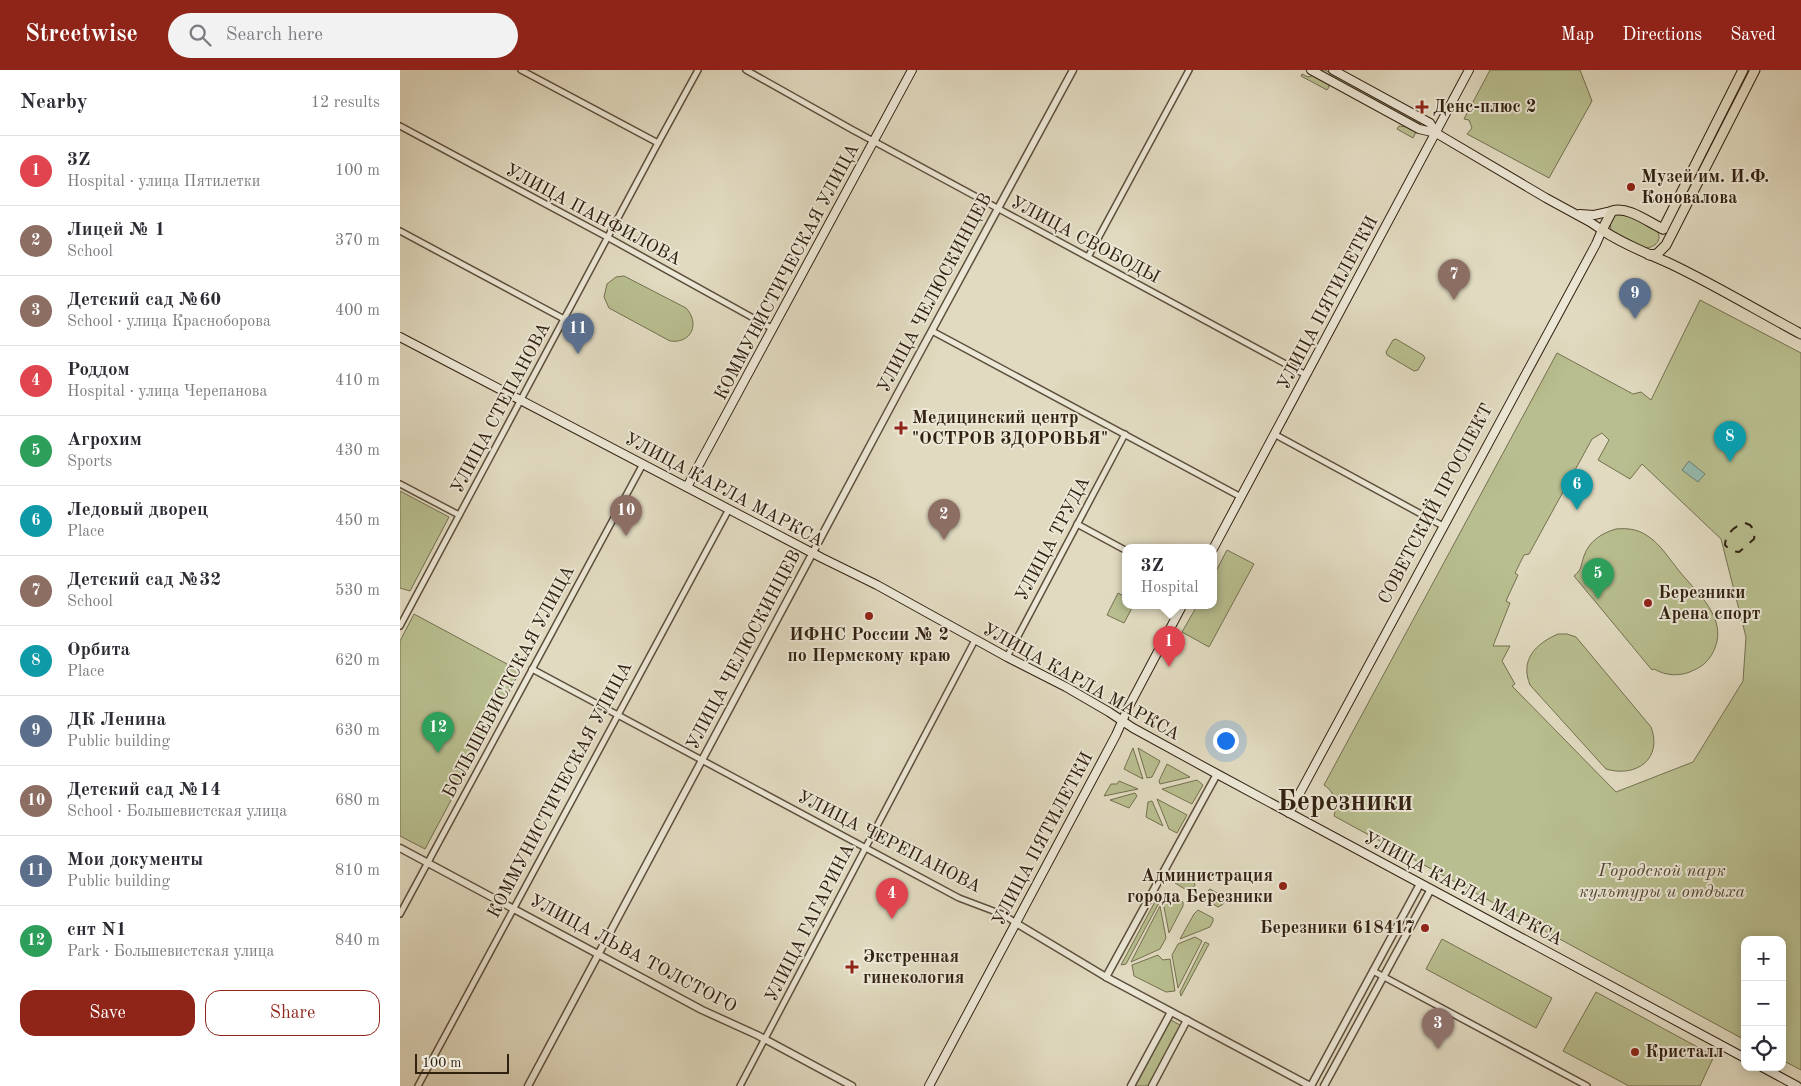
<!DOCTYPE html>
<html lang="en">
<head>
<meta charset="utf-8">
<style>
  :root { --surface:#fff; --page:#f2f2f3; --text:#2b2b33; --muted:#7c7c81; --line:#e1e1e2; --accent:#8f2418 }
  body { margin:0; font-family:"Old Standard TT",serif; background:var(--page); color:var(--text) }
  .controls { position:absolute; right:15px; bottom:15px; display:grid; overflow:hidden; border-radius:10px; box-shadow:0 2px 12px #0003 }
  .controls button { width:45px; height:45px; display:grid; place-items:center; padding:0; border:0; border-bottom:1px solid var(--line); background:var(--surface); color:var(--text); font:25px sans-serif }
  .scale { position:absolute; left:15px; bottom:12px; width:94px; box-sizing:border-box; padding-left:5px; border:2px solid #312110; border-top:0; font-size:14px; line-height:18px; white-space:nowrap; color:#312110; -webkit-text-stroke:4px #ece7d6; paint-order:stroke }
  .you { position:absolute; left:825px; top:670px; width:18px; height:18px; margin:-12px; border:4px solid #fff; border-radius:50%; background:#1a73e8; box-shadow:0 0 0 8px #1a73e833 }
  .badge { display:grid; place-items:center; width:32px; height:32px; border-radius:50%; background:var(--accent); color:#fff; font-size:16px; font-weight:700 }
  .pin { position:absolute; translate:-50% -41px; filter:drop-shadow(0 1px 2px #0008) }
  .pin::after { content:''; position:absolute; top:26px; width:18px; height:15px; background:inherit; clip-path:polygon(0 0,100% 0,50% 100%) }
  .popup { position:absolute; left:722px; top:474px; width:95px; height:65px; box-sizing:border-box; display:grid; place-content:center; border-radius:10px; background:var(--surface); filter:drop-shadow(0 1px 4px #0005); font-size:16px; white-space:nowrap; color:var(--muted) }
  .popup b { font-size:19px; color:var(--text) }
  .popup::after { content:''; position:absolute; left:50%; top:100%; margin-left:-10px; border:10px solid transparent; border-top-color:var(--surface) }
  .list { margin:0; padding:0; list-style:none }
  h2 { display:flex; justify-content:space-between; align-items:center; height:65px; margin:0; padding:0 20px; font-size:21px }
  h2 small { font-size:16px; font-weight:400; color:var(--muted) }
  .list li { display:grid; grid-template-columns:32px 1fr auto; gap:15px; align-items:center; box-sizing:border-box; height:70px; padding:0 20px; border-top:1px solid var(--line) }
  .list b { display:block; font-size:19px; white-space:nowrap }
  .list p { margin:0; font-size:16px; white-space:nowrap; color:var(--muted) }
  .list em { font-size:16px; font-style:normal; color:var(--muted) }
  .actions { display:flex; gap:10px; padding:15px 20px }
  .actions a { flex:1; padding:11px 0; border:1px solid var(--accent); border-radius:15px; text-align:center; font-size:18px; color:var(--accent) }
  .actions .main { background:var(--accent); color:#fff }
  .icon { flex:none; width:28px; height:28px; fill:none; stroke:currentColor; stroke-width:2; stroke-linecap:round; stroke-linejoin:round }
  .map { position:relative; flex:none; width:1401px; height:1016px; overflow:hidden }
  header { display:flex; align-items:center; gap:30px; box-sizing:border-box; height:70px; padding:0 25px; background:var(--accent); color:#fff }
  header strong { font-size:24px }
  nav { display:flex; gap:28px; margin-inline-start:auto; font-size:18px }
  .search { width:350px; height:45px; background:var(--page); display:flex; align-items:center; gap:12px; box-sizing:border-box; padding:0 18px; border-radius:28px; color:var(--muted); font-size:19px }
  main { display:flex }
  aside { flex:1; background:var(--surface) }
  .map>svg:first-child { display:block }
  .green { fill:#b8be8f; stroke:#747050; fill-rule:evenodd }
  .water { fill:#95bbaf; stroke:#6d7d6f }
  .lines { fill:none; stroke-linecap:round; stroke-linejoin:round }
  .minor-casing { stroke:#5d4f3c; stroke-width:8 }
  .tertiary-casing { stroke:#5d4f3c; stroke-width:9 }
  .secondary-casing { stroke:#312110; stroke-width:10 }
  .primary-casing { stroke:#312110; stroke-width:11 }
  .minor { stroke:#ece7d6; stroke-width:5 }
  .tertiary { stroke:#ece7d6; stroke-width:6 }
  .secondary { stroke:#ece7d6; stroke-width:8 }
  .primary { stroke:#e1dac0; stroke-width:9 }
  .rail { stroke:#312110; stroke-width:2; stroke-dasharray:9 9; stroke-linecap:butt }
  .poi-dot { fill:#8f2418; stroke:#ece7d6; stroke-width:2 }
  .labels { text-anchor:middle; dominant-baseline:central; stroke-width:4; stroke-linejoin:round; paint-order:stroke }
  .poi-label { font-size:18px; font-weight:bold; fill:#312110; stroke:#ece7d6; text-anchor:start }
  .street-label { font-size:18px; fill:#312110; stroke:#ece7d6 }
  .park-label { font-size:18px; font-style:italic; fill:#534830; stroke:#ece7d6 }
  .town-label { font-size:28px; font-weight:bold; fill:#312110; stroke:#ece7d6 }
</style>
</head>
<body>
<header>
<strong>Streetwise</strong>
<div class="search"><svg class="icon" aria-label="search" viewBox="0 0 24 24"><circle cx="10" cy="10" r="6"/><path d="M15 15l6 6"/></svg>Search here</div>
<nav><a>Map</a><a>Directions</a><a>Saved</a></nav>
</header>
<main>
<aside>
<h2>Nearby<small>12 results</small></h2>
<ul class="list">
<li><span class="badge" style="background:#e0444e">1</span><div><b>3Z</b><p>Hospital · улица Пятилетки</p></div><em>100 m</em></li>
<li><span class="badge" style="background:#8d6e63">2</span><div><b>Лицей № 1</b><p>School</p></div><em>370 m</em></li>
<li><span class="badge" style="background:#8d6e63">3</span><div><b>Детский сад №60</b><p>School · улица Красноборова</p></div><em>400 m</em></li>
<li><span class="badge" style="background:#e0444e">4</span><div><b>Роддом</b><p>Hospital · улица Черепанова</p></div><em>410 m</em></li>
<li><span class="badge" style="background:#2e9e5b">5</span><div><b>Агрохим</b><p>Sports</p></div><em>430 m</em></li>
<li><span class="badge" style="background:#0f9aa8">6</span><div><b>Ледовый дворец</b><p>Place</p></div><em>450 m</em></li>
<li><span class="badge" style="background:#8d6e63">7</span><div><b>Детский сад №32</b><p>School</p></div><em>530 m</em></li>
<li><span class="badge" style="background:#0f9aa8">8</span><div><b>Орбита</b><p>Place</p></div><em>620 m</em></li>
<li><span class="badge" style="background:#5c6f8a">9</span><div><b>ДК Ленина</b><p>Public building</p></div><em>630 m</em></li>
<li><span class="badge" style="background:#8d6e63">10</span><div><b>Детский сад №14</b><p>School · Большевистская улица</p></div><em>680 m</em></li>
<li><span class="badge" style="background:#5c6f8a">11</span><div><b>Мои документы</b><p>Public building</p></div><em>810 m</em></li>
<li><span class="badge" style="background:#2e9e5b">12</span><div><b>снт N1</b><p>Park · Большевистская улица</p></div><em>840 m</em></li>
</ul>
<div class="actions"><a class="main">Save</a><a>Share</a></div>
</aside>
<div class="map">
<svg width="1401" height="1016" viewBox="0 0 1401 1016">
  <rect width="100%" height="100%" fill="#e1dac0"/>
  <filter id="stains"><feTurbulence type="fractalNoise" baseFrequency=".004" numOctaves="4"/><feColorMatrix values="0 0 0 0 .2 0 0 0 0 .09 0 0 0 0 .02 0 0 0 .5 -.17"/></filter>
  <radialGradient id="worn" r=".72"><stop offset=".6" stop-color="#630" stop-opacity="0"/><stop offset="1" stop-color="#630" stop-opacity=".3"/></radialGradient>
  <g class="green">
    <path d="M920,0H925L1022,52L1020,55Z"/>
    <path d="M1090,0H1180L1192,31L1149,108L1067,64L1072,58L1069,50L1064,49Z"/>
    <path d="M902,4L908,7L914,5L928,13L929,17L927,20L901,6Z"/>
    <path d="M999,56L1007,57L1016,62L1013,68L997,59Z"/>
    <path d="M1216,143C1217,143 1223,143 1224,143C1230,145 1252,156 1256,160C1264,169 1255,178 1245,178L1211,160L1210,151Z"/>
    <path d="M224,206L286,238C300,253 292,274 270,271L209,238L204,227L207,214L216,207Z"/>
    <path d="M1300,230L1401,283V1000L1382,990V870H1345V970L934,746C938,734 935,722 924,715L1157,283L1233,324L1241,322L1251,330ZM1202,363L1209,370L1198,390L1230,409L1242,394L1321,469L1346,567L1343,611L1293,692L1216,722L1112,616L1115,614L1102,591L1110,576H1093L1110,533L1106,531L1118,505L1115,503L1124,485L1129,484L1192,369Z"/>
    <path d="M996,269L1023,285L1025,288L1018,300L1014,301L987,285L986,282L993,270Z"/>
    <path d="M0,421L49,447L10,521L0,518Z"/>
    <path d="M1216,459C1227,458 1237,459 1246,465C1260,473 1270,490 1280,502C1297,523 1327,547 1315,578C1311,588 1304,596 1294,600C1281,607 1266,606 1254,599L1252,600L1174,506C1183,498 1180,497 1184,486C1189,471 1202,463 1216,459Z"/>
    <path d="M827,480L854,494L809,577L782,562L797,536H813V507Z"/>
    <path d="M718,523L725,527V536H733L724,553L707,545Z"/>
    <path d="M14,544L120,601L25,779L0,766V571Z"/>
    <path d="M1158,564H1167L1176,567L1251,657C1263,689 1236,708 1206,699L1130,615C1120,590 1135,574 1158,564Z"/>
    <path d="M733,678L743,709L724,699Z"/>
    <path d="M738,678L760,691L752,707L747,708Z"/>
    <path d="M767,694L790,707L760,714L759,711Z"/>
    <path d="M797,710L803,715L792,734L762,719Z"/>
    <path d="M719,711L738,719L704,726L711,714H717Z"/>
    <path d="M735,723L737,726L729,738L710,730Z"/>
    <path d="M757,729L787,745L777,763L769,759Z"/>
    <path d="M752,731L763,756L746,747L748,732Z"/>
    <path d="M780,803L794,811L795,815L792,819L788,821L775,813V809Z"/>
    <path d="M810,819L824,827L825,831L822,835L818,837L805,829V824Z"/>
    <path d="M769,825L783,832V836L769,863L763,832L766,826Z"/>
    <path d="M758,826L760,831L726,894L721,895Z"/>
    <path d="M760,836L766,868L760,879L731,892Z"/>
    <path d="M798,840L813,848V851L810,857L780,869L794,844Z"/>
    <path d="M795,867L802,871L778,918L772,885L778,874Z"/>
    <path d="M1042,869L1152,928L1136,958L1026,899Z"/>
    <path d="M805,872L809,874L781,926L780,922Z"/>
    <path d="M758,885L763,890L770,889L775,921L766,922L734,906L732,895Z"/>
    <path d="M1196,922L1314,986L1300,1016H1229L1163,981Z"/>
    <path d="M769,949L782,956L750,1016H733Z"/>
  </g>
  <path class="water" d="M1289,391L1305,404L1298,412L1282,400Z"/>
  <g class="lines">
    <g class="minor-casing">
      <g id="minor">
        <path d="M121,0L258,73"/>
        <path d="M346,0L451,59L906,305"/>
        <path d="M0,56L207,167L373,259"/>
        <path d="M0,161L164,249"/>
        <path d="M688,187L789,0"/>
        <path d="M532,261L841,427"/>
        <path d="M874,364L1043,456"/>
        <path d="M0,414L59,445"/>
        <path d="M677,454L725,480"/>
        <path d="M0,556L258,73L298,0"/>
        <path d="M607,587L725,364"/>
        <path d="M132,599L559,828L604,845L616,853"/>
        <path d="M0,844L243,394"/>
        <path d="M973,901L1187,1016"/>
        <path d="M18,1016L329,439"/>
        <path d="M340,1016L575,570"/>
      </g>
    </g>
    <g class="tertiary-casing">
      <g id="tertiary">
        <path d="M0,778L302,940L357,965L452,1016"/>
        <path d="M616,853L706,907L910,1016"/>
        <path d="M706,907L817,704"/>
        <path d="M128,1016L498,323L673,0"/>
        <path d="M731,1016L771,942"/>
        <path d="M752,1016L787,950"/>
        <path d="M911,1016L1020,814"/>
        <path d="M924,1016L1031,819"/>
      </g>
    </g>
    <g class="secondary-casing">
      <g id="secondary">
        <path d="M933,0L1030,53L1036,63"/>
        <path d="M1180,144L1194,145L1212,141"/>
        <path d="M0,267L422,488L477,515L607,587L666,617L709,642L733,658L817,704L1345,988"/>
        <path d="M287,417L512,0"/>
        <path d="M813,479L1069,0"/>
        <path d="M889,743L1196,174L1202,160L1190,152L1146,128L1036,63L1019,59L911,0"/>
        <path d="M1362,997L1397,1016"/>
        <path d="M529,1016L716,665L728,638L782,536"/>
      </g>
    </g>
    <g class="primary-casing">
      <g id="primary">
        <path d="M1263,159C1248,152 1228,136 1212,141L1202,160C1224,175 1247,183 1271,194C1315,215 1358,241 1401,264"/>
        <path d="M1263,159L1343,0"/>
        <path d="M1249,185L1257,184L1266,175L1355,0"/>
      </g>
    </g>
    <use href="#minor" class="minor"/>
    <use href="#tertiary" class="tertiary"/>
    <use href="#secondary" class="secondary"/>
    <use href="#primary" class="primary"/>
    <path class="rail" d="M1345,453L1350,455L1355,461L1354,469L1339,482L1331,481L1325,475C1325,465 1335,455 1345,453Z"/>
  </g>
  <g class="poi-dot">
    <path d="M1019.5 29.5h5v5h5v5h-5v5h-5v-5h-5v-5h5z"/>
    <circle cx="1231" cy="117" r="5"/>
    <path d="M498.5 350.5h5v5h5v5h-5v5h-5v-5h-5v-5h5z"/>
    <circle cx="1248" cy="533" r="5"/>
    <circle cx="469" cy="546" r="5"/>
    <circle cx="883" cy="816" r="5"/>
    <circle cx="1025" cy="858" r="5"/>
    <path d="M449.5 889.5h5v5h5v5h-5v5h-5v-5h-5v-5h5z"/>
    <circle cx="1235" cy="982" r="5"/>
  </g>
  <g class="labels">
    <g class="poi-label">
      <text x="1033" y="37">Денс-плюс 2</text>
      <text x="1241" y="107">Музей им. И.Ф.<tspan x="1241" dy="21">Коновалова</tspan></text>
      <text x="512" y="348">Медицинский центр<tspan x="512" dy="21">"ОСТРОВ ЗДОРОВЬЯ"</tspan></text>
      <text x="1258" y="523">Березники<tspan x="1258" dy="21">Арена спорт</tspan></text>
      <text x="469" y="565" text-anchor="middle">ИФНС России № 2<tspan x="469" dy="21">по Пермскому краю</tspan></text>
      <text x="873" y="806" text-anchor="end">Администрация<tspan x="873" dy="21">города Березники</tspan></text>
      <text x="1015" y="858" text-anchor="end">Березники 618417</text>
      <text x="463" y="887">Экстренная<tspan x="463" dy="21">гинекология</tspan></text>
      <text x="1245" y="982">Кристалл</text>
    </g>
    <g class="street-label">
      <text transform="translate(193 145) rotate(28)">УЛИЦА ПАНФИЛОВА</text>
      <text transform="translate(685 170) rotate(28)">УЛИЦА СВОБОДЫ</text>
      <text transform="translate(387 202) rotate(-62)">КОММУНИСТИЧЕСКАЯ УЛИЦА</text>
      <text transform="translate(535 223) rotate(-62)">УЛИЦА ЧЕЛЮСКИНЦЕВ</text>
      <text transform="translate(928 233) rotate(-62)">УЛИЦА ПЯТИЛЕТКИ</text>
      <text transform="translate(101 338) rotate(-62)">УЛИЦА СТЕПАНОВА</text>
      <text transform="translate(324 420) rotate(28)">УЛИЦА КАРЛА МАРКСА</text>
      <text transform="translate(1036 434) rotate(-62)">СОВЕТСКИЙ ПРОСПЕКТ</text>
      <text transform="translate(653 469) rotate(-62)">УЛИЦА ТРУДА</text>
      <text transform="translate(344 580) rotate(-62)">УЛИЦА ЧЕЛЮСКИНЦЕВ</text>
      <text transform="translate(109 612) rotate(-62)">БОЛЬШЕВИСТСКАЯ УЛИЦА</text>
      <text transform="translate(681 612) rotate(29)">УЛИЦА КАРЛА МАРКСА</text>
      <text transform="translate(160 720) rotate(-62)">КОММУНИСТИЧЕСКАЯ УЛИЦА</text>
      <text transform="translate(643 769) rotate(-62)">УЛИЦА ПЯТИЛЕТКИ</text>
      <text transform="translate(489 772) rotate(27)">УЛИЦА ЧЕРЕПАНОВА</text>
      <text transform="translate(1063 819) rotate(28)">УЛИЦА КАРЛА МАРКСА</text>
      <text transform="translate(410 853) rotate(-63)">УЛИЦА ГАГАРИНА</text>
      <text transform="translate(233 884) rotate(28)">УЛИЦА ЛЬВА ТОЛСТОГО</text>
    </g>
    <g class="park-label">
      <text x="1262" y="801">Городской парк<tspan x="1262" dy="21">культуры и отдыха</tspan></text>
    </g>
    <g class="town-label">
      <text x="945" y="733">Березники</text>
    </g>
  </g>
  <rect width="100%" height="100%" filter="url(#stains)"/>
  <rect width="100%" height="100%" fill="url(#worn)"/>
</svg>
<div class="controls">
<button>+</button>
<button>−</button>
<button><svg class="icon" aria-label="locate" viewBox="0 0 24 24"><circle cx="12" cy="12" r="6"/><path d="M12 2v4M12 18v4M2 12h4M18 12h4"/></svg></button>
</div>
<div class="scale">100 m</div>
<div class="you"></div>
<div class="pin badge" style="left:769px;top:597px;background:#e0444e">1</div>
<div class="popup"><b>3Z</b>Hospital</div>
<div class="pin badge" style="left:544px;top:470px;background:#8d6e63">2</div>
<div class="pin badge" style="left:1038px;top:979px;background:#8d6e63">3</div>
<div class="pin badge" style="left:492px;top:849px;background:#e0444e">4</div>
<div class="pin badge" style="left:1198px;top:529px;background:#2e9e5b">5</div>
<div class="pin badge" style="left:1177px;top:440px;background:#0f9aa8">6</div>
<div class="pin badge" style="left:1054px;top:230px;background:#8d6e63">7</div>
<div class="pin badge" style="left:1330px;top:392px;background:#0f9aa8">8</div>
<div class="pin badge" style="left:1235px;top:249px;background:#5c6f8a">9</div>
<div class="pin badge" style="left:226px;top:466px;background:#8d6e63">10</div>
<div class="pin badge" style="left:178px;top:284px;background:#5c6f8a">11</div>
<div class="pin badge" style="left:38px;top:683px;background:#2e9e5b">12</div>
</div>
</main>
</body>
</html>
